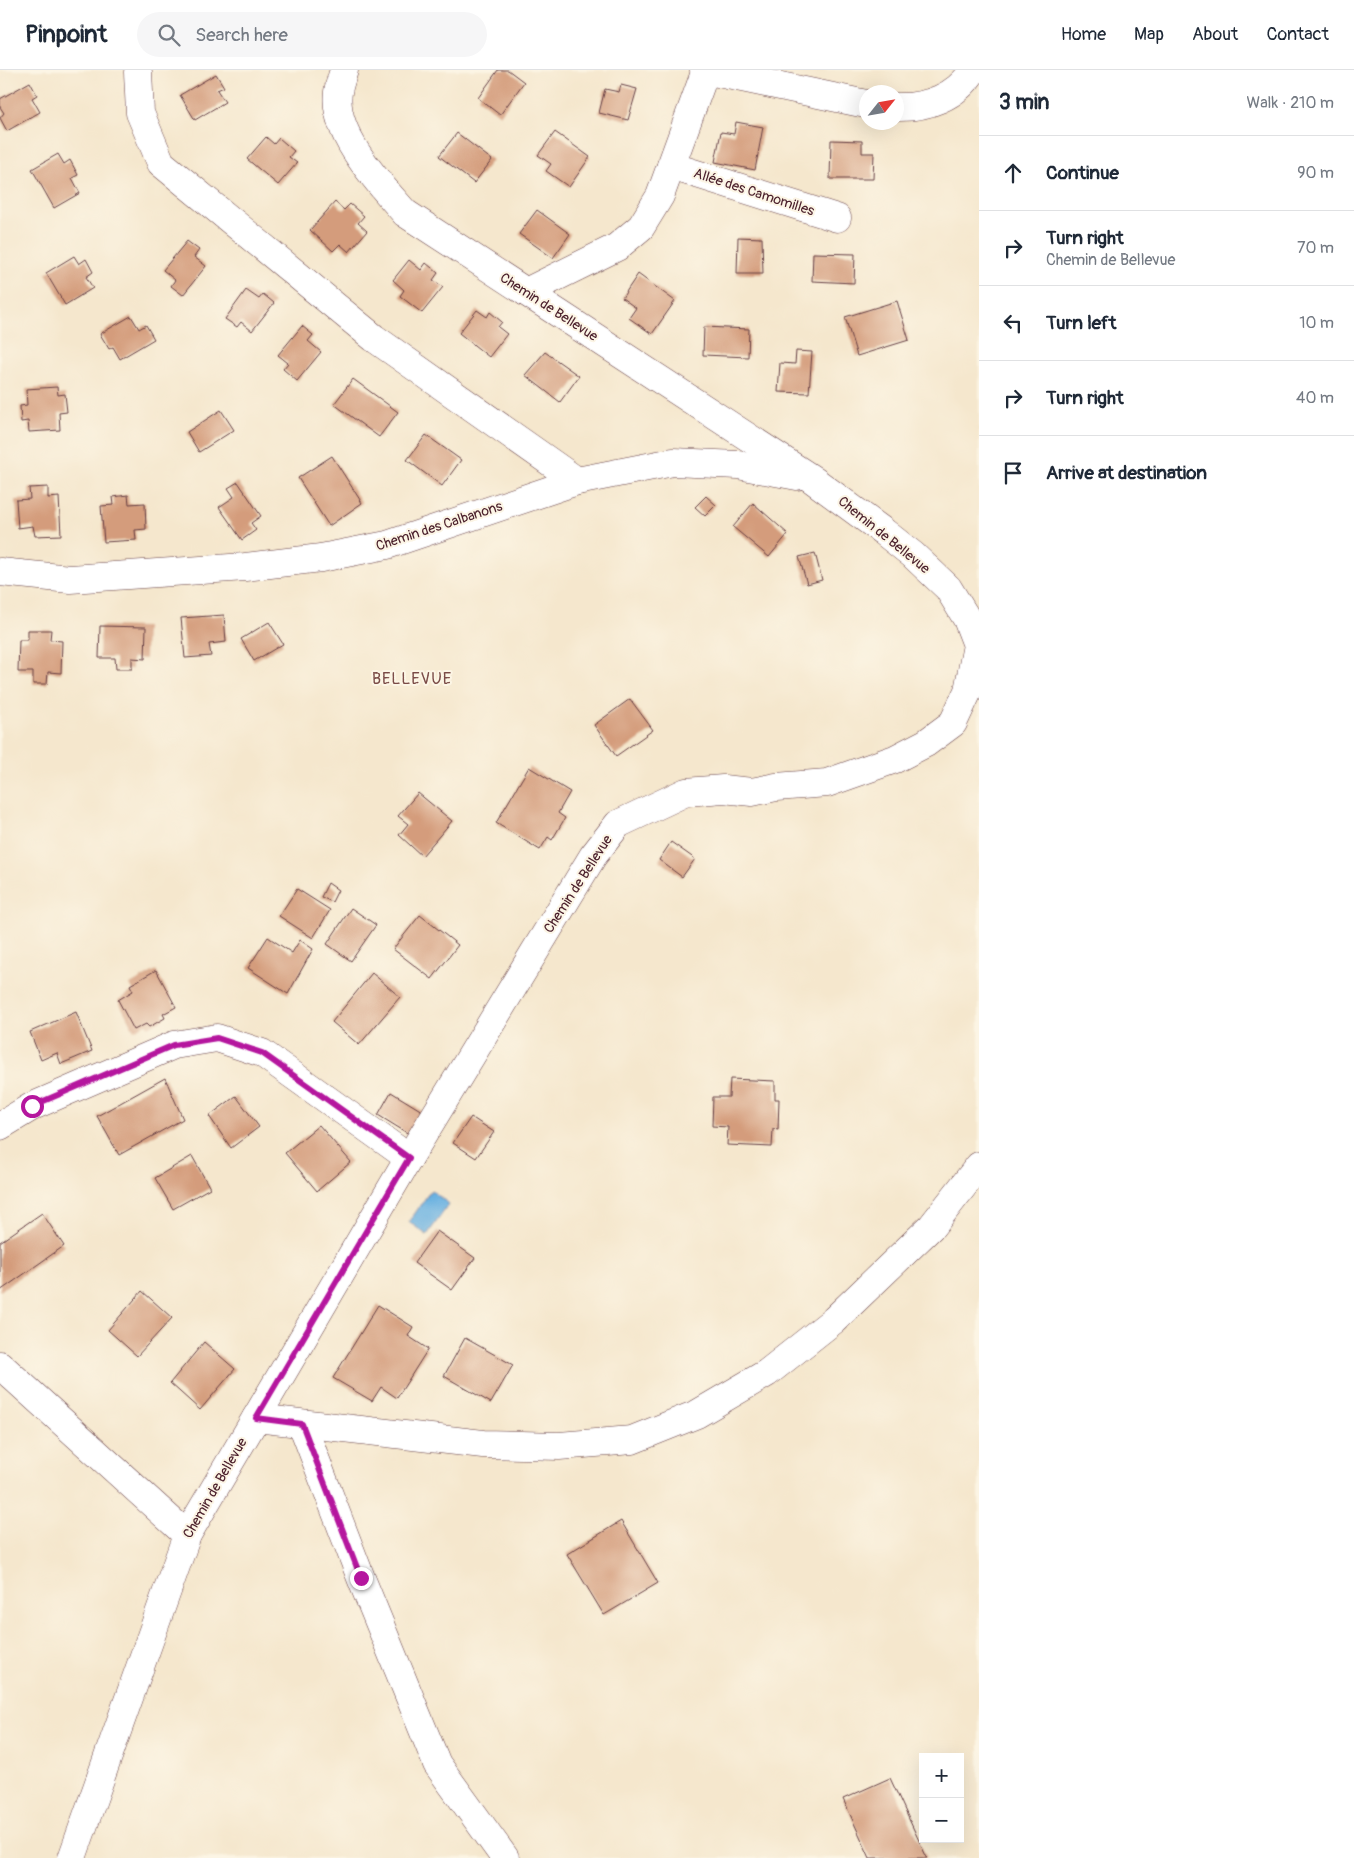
<!DOCTYPE html>
<html lang="en">
<head>
<meta charset="utf-8">
<style>
  :root { --surface:#fff; --page:#f6f6f7; --text:#1f2937; --muted:#747a83; --line:#e0e1e3 }
  body { margin:0; font-family:Pangolin,sans-serif; background:var(--page); color:var(--text) }
  .controls { position:absolute; right:15px; bottom:15px; display:grid; overflow:hidden; border-radius:0px; box-shadow:0 5px 20px #0002 }
  .controls button { width:45px; height:45px; display:grid; place-items:center; padding:0; border:0; border-bottom:1px solid var(--line); background:var(--surface); color:var(--text); font:25px sans-serif }
  .compass { position:absolute; left:859px; top:15px; width:45px; height:45px; border-radius:50%; background:var(--surface); box-shadow:0 5px 20px #0002; rotate:59deg }
  .stop { position:absolute; width:15px; height:15px; margin:-11px; border:4px solid #b5179e; border-radius:50%; background:#fff }
  .stop.end { background:#b5179e; border-color:#fff; box-shadow:0 1px 5px #0008 }
  .list { margin:0; padding:0; list-style:none }
  h2 { display:flex; justify-content:space-between; align-items:center; height:65px; margin:0; padding:0 20px; font-size:21px }
  h2 small { font-size:16px; font-weight:400; color:var(--muted) }
  .list li { display:grid; grid-template-columns:32px 1fr auto; gap:15px; align-items:center; box-sizing:border-box; height:75px; padding:0 20px; border-top:1px solid var(--line) }
  .list b { display:block; font-size:19px; white-space:nowrap }
  .list p { margin:0; font-size:16px; white-space:nowrap; color:var(--muted) }
  .list em { font-size:16px; font-style:normal; color:var(--muted) }
  .icon { flex:none; width:28px; height:28px; fill:none; stroke:currentColor; stroke-width:2; stroke-linecap:round; stroke-linejoin:round }
  .map { position:relative; flex:none; width:979px; height:1788px; overflow:hidden }
  header { display:flex; align-items:center; gap:30px; box-sizing:border-box; height:70px; padding:0 25px; background:var(--surface); border-bottom:1px solid var(--line) }
  header strong { font-size:24px }
  nav { display:flex; gap:28px; margin-inline-start:auto; font-size:18px }
  .search { width:350px; height:45px; background:var(--page); display:flex; align-items:center; gap:12px; box-sizing:border-box; padding:0 18px; border-radius:28px; color:var(--muted); font-size:19px }
  main { display:flex }
  aside { flex:1; background:var(--surface) }
  .map>svg:first-child { display:block }
  .water { fill:#69b1e1; stroke:#5a6886 }
  .building { fill:#d49c7b }
  .lines { fill:none; stroke-linecap:round; stroke-linejoin:round }
  .street-casing { stroke:#643d43; stroke-width:29 }
  .street { stroke:#fff; stroke-width:28 }
  .route { stroke:#b5179e; stroke-width:6 }
  .labels { text-anchor:middle; dominant-baseline:central; stroke-width:4; stroke-linejoin:round; paint-order:stroke }
  .street-label { font-size:14px; fill:#4a1f2b; stroke:#fcf5e5 }
  .quarter-label { font-size:16px; letter-spacing:1px; fill:#7a4b47; stroke:#fcf5e5 }
</style>
</head>
<body>
<header>
<strong>Pinpoint</strong>
<div class="search"><svg class="icon" aria-label="search" viewBox="0 0 24 24"><circle cx="10" cy="10" r="6"/><path d="M15 15l6 6"/></svg>Search here</div>
<nav><a>Home</a><a>Map</a><a>About</a><a>Contact</a></nav>
</header>
<main>
<div class="map">
<svg width="979" height="1788" viewBox="0 0 979 1788">
  <rect width="100%" height="100%" fill="#fcf5e5"/>
  <filter id="ink" filterUnits="userSpaceOnUse"><feTurbulence type="fractalNoise" baseFrequency=".02" numOctaves="2"/><feDisplacementMap in="SourceGraphic" scale="10" xChannelSelector="R" yChannelSelector="G"/><feConvolveMatrix kernelMatrix="1 2 1 2 8 2 1 2 1" color-interpolation-filters="sRGB"/></filter>
  <filter id="wash" filterUnits="userSpaceOnUse"><feTurbulence type="fractalNoise" baseFrequency=".0096" numOctaves="4" result="noise"/><feDisplacementMap in="SourceGraphic" scale="20" xChannelSelector="R" yChannelSelector="G"/><feGaussianBlur stdDeviation="1.12" result="paint"/><feColorMatrix in="noise" values="0 0 0 0 0 0 0 0 0 0 0 0 0 0 0 0 0 1.4 0 .05"/><feComposite in="paint" operator="in"/></filter>
  <g filter="url(#wash)">
    <rect width="100%" height="100%" fill="#f5e7cd"/>
    <path class="water" d="M431,1120L449,1134L427,1165L409,1152Z"/>
    <g id="blocks">
      <g class="building">
        <path d="M498,0H508L524,12L500,45L478,28Z"/>
        <path d="M216,4L224,17L217,20L225,32L195,50L180,25Z"/>
        <path d="M30,12L37,25L32,28L40,42L7,61L0,48L4,43L0,37V29Z"/>
        <path d="M621,15L637,19L628,50L599,43L605,19L619,22Z"/>
        <path d="M736,52L763,57L755,100L715,92L721,62L734,64Z"/>
        <path d="M555,62L590,87L569,117L546,101L551,94L538,85Z"/>
        <path d="M457,63L492,90L474,113L439,86Z"/>
        <path d="M266,67L274,74L279,68L294,81L289,87L297,93L278,115L247,89Z"/>
        <path d="M831,70L862,71V83H874L873,109H830Z"/>
        <path d="M58,84L64,94L70,90L78,105L72,108L80,123L54,138L32,99Z"/>
        <path d="M335,132L344,140L350,134L364,146L358,153L367,161L349,182L340,174L333,181L310,160Z"/>
        <path d="M537,140L570,164L553,188L519,164Z"/>
        <path d="M738,167L762,168L763,204H737Z"/>
        <path d="M187,171L199,180L194,187L206,196L183,225L171,216L175,210L163,200Z"/>
        <path d="M813,183L855,184L854,213L812,211Z"/>
        <path d="M74,186L79,194L86,189L93,202L86,207L93,218L65,235L46,203Z"/>
        <path d="M409,190L421,200L426,193L438,203L433,210L443,217L422,243L400,226L404,220L393,210Z"/>
        <path d="M638,204L675,231L652,264L629,248L636,238L622,228Z"/>
        <path d="M246,220L259,229L263,224L274,233L252,261L241,252L237,257L225,249Z"/>
        <path d="M897,231L909,270L857,286L845,247Z"/>
        <path d="M477,240L487,247L490,242L502,252L498,257L507,264L489,287L459,263Z"/>
        <path d="M131,246L139,259L146,255L154,269L120,289L113,277L109,279L100,264Z"/>
        <path d="M302,256L313,265L308,271L321,282L297,311L283,299L288,293L278,285Z"/>
        <path d="M704,257L749,259L748,287L703,285Z"/>
        <path d="M796,281L812,282L809,323L778,322L780,293L795,294Z"/>
        <path d="M545,282L579,306L560,332L525,305Z"/>
        <path d="M353,309L398,342L379,367L334,334Z"/>
        <path d="M57,317L58,325L65,324L67,342L59,343L60,360L29,362L28,351L21,352L20,336L27,335L26,319Z"/>
        <path d="M221,340L234,360L199,382L187,362Z"/>
        <path d="M426,365L461,390L442,416L407,390Z"/>
        <path d="M332,386L362,433L329,456L298,408Z"/>
        <path d="M238,412L261,446L251,453L256,460L242,470L219,437L234,427L228,418Z"/>
        <path d="M48,417V428L59,427L61,465L35,466L33,456L18,458L16,430L30,429L29,418Z"/>
        <path d="M128,425L129,434L145,433L146,459L135,460L136,470L104,472L101,436L114,435L113,427Z"/>
        <path d="M706,426L716,435L705,446L695,437Z"/>
        <path d="M753,433L788,464L769,487L733,457Z"/>
        <path d="M815,483L822,510L807,514L799,487Z"/>
        <path d="M224,545L226,572L209,574L211,586L185,588L181,548Z"/>
        <path d="M269,552L283,574L254,591L241,569Z"/>
        <path d="M100,556L146,557L145,589L132,588V599H116L115,588H99Z"/>
        <path d="M28,560H51L50,570L62,571L61,603L48,602L47,614H33V602H18L19,570H28Z"/>
        <path d="M630,629L653,660L616,686L594,655Z"/>
        <path d="M529,697L570,722L558,743L565,748L552,770L548,767L540,780L496,753Z"/>
        <path d="M418,723L452,751L422,786L399,765L408,754L398,746Z"/>
        <path d="M671,772L695,789L682,807L659,790Z"/>
        <path d="M328,813L338,820L332,832L321,827Z"/>
        <path d="M297,819L330,840L313,868L279,846Z"/>
        <path d="M351,838L376,855L351,891L327,874Z"/>
        <path d="M420,845L458,875L432,909L393,879Z"/>
        <path d="M268,867L292,883L300,870L313,879L288,924L248,898Z"/>
        <path d="M156,900L176,937L163,944L165,948L149,957L146,954L134,960L118,930L133,921L130,915Z"/>
        <path d="M372,903L400,927L359,975L332,952Z"/>
        <path d="M76,942L92,981L61,994L57,983L41,990L30,962Z"/>
        <path d="M165,1008L183,1049L119,1085L97,1046Z"/>
        <path d="M730,1009L775,1011V1029H779L778,1060L773,1059L772,1077L727,1075L728,1057L712,1056L713,1027H729Z"/>
        <path d="M391,1022L427,1044L412,1066L378,1045Z"/>
        <path d="M236,1026L259,1057L231,1078L209,1046Z"/>
        <path d="M471,1047L494,1062L476,1088L453,1073Z"/>
        <path d="M319,1055L351,1092L317,1121L285,1083Z"/>
        <path d="M192,1086L210,1118L173,1139L155,1108Z"/>
        <path d="M42,1143L64,1176L0,1221V1172Z"/>
        <path d="M437,1161L475,1188L452,1220L414,1193Z"/>
        <path d="M142,1221L172,1248L137,1286L108,1260Z"/>
        <path d="M378,1235L413,1257L408,1266L428,1279L397,1328L381,1317L372,1331L333,1308Z"/>
        <path d="M465,1268L513,1295L491,1333L444,1306Z"/>
        <path d="M204,1272L235,1299L200,1340L170,1313Z"/>
        <path d="M621,1451L658,1513L604,1545L567,1484Z"/>
        <path d="M890,1708L927,1788H870L843,1729Z"/>
      </g>
    </g>
  </g>
  <g filter="url(#ink)">
    <use href="#blocks" fill-opacity="0" stroke="#643d43" stroke-width="1"/>
    <g class="lines">
      <g class="street-casing">
        <g id="street">
          <path d="M704,0L866,34"/>
          <path d="M138,2L140,43L161,93L374,268L577,411"/>
          <path d="M896,37C926,38 957,27 973,0"/>
          <path d="M671,96L837,148"/>
          <path d="M526,222L617,177L641,157L660,126L706,0"/>
          <path d="M0,502L70,509L245,497L321,488L387,475L577,411L673,392L738,395L797,406"/>
          <path d="M0,1056L33,1036L174,975L217,968L262,983L409,1088"/>
          <path d="M0,1295L187,1465"/>
          <path d="M256,1348L483,1374L559,1376L632,1370L697,1344L767,1303L834,1250L932,1156L979,1096"/>
          <path d="M302,1354L361,1508L437,1694L505,1788"/>
          <path d="M72,1788L187,1465L409,1088L593,786L618,754L686,722L723,719L752,722L776,717L827,713L895,689L926,673L953,653L968,621L977,575L967,549L948,518L913,485L884,462L812,409L405,143C379,113 332,64 338,22C339,15 342,7 344,0"/>
        </g>
      </g>
      <use href="#street" class="street"/>
    </g>
  </g>
  <g class="lines" filter="url(#ink)">
    <path class="route" d="M32,1036L174,975L217,968L262,983L409,1088L256,1348L302,1354L361,1508"/>
  </g>
  <g class="labels">
    <g class="street-label">
      <text transform="translate(754 122) rotate(18)">Allée des Camomilles</text>
      <text transform="translate(549 237) rotate(33)">Chemin de Bellevue</text>
      <text transform="translate(439 456) rotate(-18)">Chemin des Calbanons</text>
      <text transform="translate(884 465) rotate(39)">Chemin de Bellevue</text>
      <text transform="translate(578 814) rotate(-57)">Chemin de Bellevue</text>
      <text transform="translate(215 1418) rotate(-60)">Chemin de Bellevue</text>
    </g>
    <g class="quarter-label">
      <text x="412" y="609">BELLEVUE</text>
    </g>
  </g>
</svg>
<div class="controls">
<button>+</button>
<button>−</button>
</div>
<svg class="compass" viewBox="-18 -18 36 36"><path d="M0-13l5 13h-10z" fill="#e53935"/><path d="M0 13l5-13h-10z" fill="#747a83"/></svg>
<div class="stop" style="left:32px;top:1036px"></div>
<div class="stop end" style="left:361px;top:1508px"></div>
</div>
<aside>
<h2>3 min<small>Walk · 210 m</small></h2>
<ul class="list">
<li><svg class="icon" aria-label="ahead" viewBox="0 0 24 24"><path d="M12 20V5M6 11l6-6 6 6"/></svg><div><b>Continue</b></div><em>90 m</em></li>
<li><svg class="icon" aria-label="right" viewBox="0 0 24 24"><path d="M7 20v-9h11M14 6l5 5-5 5"/></svg><div><b>Turn right</b><p>Chemin de Bellevue</p></div><em>70 m</em></li>
<li><svg class="icon" aria-label="left" viewBox="0 0 24 24"><path d="M17 20v-9H6M10 6l-5 5 5 5"/></svg><div><b>Turn left</b></div><em>10 m</em></li>
<li><svg class="icon" aria-label="right" viewBox="0 0 24 24"><path d="M7 20v-9h11M14 6l5 5-5 5"/></svg><div><b>Turn right</b></div><em>40 m</em></li>
<li><svg class="icon" aria-label="arrive" viewBox="0 0 24 24"><path d="M6 21V4h12l-3 4 3 4H6"/></svg><div><b>Arrive at destination</b></div></li>
</ul>
</aside>
</main>
</body>
</html>
